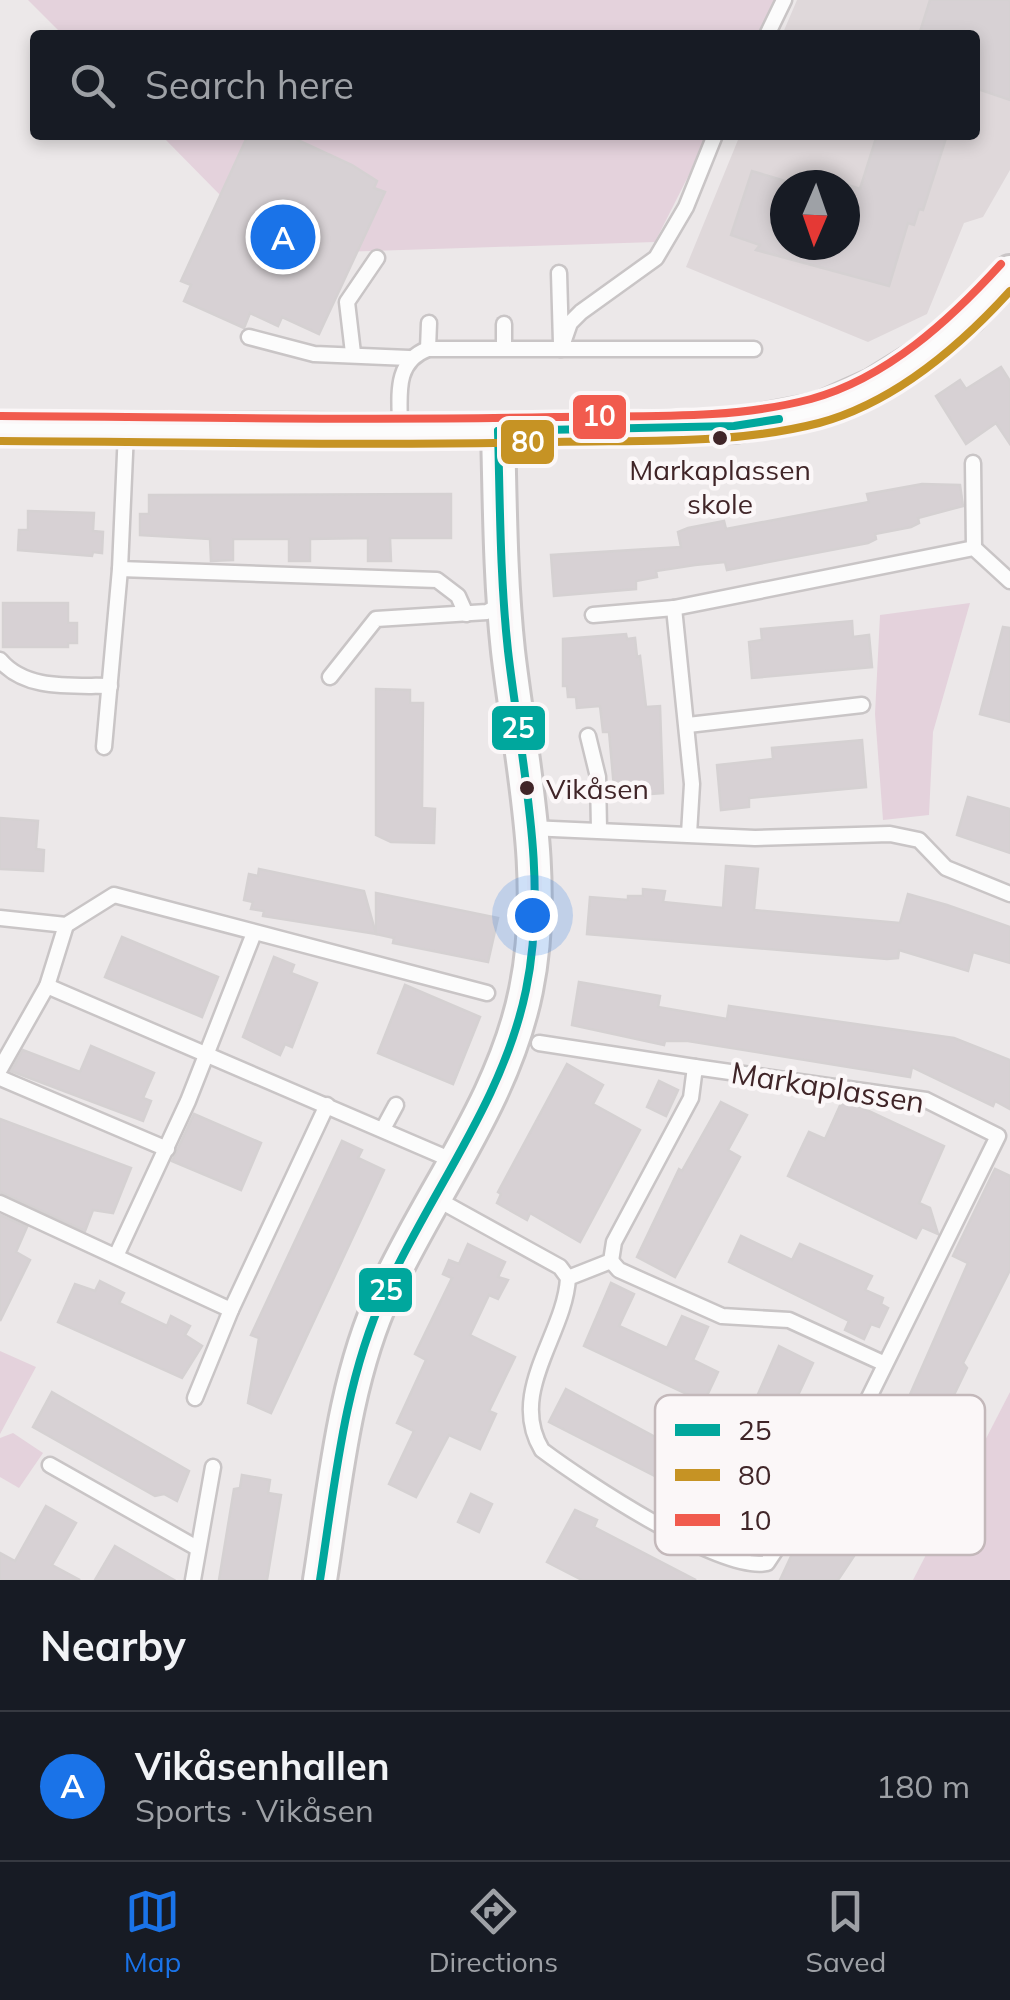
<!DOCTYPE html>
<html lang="en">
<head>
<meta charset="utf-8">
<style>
  :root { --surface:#171b24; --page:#20242c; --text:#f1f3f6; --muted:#9ea1a6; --line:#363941; --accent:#1a73e8 }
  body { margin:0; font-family:Mulish,sans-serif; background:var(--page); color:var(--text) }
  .compass { position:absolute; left:770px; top:170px; width:90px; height:90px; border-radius:50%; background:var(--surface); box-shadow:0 5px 15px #0003; rotate:182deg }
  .you { position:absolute; left:532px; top:915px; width:35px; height:35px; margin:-25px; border:8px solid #fff; border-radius:50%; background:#1a73e8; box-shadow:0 0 0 15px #1a73e833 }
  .badge { display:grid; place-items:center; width:65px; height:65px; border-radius:50%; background:var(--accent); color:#fff; font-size:32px; font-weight:700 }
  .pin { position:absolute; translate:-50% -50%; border:5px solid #fff; box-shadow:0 2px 10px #0006 }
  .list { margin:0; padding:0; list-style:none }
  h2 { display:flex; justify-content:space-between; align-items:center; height:130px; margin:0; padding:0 40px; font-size:42px }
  h2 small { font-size:32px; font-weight:400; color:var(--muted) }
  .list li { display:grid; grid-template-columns:65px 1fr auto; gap:30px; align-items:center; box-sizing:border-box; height:150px; padding:0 40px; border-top:2px solid var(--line) }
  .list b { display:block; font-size:38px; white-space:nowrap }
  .list p { margin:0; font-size:32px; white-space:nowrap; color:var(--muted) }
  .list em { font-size:32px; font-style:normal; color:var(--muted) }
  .icon { flex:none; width:55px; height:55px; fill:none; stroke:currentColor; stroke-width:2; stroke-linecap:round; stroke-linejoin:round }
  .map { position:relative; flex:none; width:1010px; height:1580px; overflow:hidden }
  .search { position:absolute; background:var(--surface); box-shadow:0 5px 15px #0003; left:30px; right:30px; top:30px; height:110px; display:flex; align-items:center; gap:25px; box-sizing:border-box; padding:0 35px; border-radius:10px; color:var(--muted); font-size:38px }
  .sheet { height:280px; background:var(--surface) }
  nav { display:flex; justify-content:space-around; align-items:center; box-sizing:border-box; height:140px; border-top:2px solid var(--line); background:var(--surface); font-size:28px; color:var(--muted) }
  nav a { display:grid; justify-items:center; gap:5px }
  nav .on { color:var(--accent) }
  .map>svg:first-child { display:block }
  .built { fill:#dfd8da; fill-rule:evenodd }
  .green { fill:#e4d2dc }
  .building { fill:#d7d1d4; stroke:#d5d1d2; stroke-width:2.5 }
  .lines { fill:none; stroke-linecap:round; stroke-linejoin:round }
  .service-casing { stroke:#c9c5c6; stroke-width:19 }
  .tertiary-casing { stroke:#c9c5c6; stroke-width:38 }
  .service { stroke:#fcfcfc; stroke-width:14 }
  .tertiary { stroke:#fcfcfc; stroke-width:32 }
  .bus-1-casing { stroke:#fbf7f8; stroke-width:15 }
  .bus-2-casing { stroke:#fbf7f8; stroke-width:15 }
  .bus-3-casing { stroke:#fbf7f8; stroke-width:15 }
  .bus-1 { stroke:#00a79d; stroke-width:8 }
  .bus-2 { stroke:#c69324; stroke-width:8 }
  .bus-3 { stroke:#f15b4e; stroke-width:8 }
  .bus-dot { fill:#402528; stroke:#fbf7f8; stroke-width:4 }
  .labels { text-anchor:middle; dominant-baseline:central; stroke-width:9; stroke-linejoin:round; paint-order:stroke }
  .bus-label { font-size:28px; fill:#402528; stroke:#fbf7f8 }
  .street-label { font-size:30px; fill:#402528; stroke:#fbf7f8 }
  .key { fill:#fbf7f8; stroke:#c3b8ba; stroke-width:2.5 }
  .key-label { font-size:28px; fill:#402528 }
  .line-badge { stroke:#fbf7f8; stroke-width:4 }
  .badge-label { font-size:28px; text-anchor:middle; font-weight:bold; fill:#fff }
</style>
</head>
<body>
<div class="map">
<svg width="1010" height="1580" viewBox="0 0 1010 1580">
  <rect width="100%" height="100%" fill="#ece8e9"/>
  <path class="built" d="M797,0H1010V170L983,217L964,223L927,314L868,342L686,267L740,135H975V35H782ZM785,185H845V245H785Z"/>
  <g class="green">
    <path d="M28,0H777L759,35H63Z"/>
    <path d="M161,135H709L655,242L278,254Z"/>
    <path d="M970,603L933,732L929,815L883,820L875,714L880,615Z"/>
    <path d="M0,1351L36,1367L0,1434Z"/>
    <path d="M1010,1392V1580H913Z"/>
    <path d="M13,1433L43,1453L19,1488L0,1477V1438Z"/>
  </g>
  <g class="building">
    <path d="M930,0H1010V100L975,88V35H919Z"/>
    <path d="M248,135H287L352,165L377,181L374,188L385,192L319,334L282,317L278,326L250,313L244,328L184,301L191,285L181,281Z"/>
    <path d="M877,135H947L923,210L919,209L914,225L908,223L889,286L756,250L760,245L731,235L752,171L785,181V245H845V184L860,189Z"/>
    <path d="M1001,367L1010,381V444L996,423L966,444L936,396L960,380L966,389Z"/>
    <path d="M922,484L960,485L963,506L918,518L919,523L911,527L875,534L876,539L868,543L727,570L725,562L695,565L656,571L657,577L636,581V589L554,596L551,555L681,547L678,532L688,528L724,521L726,529L869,502L867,494Z"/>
    <path d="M451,494V538H390L391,561H368V538L310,539V561H289V539H233V560L211,561L210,539L140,535V514H149V495Z"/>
    <path d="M28,511L94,513L93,531L103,532L102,553L93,552L92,556L18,550L19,530H28Z"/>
    <path d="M3,603H68V623H77V643H68V647H3Z"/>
    <path d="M852,621L853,637L869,635L872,667L752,678L749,642L762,640L761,629Z"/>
    <path d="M1003,627L1010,628V722L980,714Z"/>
    <path d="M626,634L627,639L635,638L637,657L640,656L646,707L660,706L663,793L624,796V787L614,788L609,732H603L600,706L577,708L576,697H568L567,686H563V639Z"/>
    <path d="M376,689L410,690V703H423L422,808L435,809L434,843L391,842L376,835Z"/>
    <path d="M862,740L866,787L749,798V807L721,810L717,765L773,759L772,748Z"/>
    <path d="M968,797L1010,809V853L957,835Z"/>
    <path d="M0,818L38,821L36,849L44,850L43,871L0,869Z"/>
    <path d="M726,866L758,869L754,910L900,923L908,894L947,905L1010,927V963L973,952L968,971L899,950L898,958L887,959L587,934L590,897L628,900V896H643V889L665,891L663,902L723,908Z"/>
    <path d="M259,869L364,891L376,934L263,916L264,911L251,909L253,902L244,900L249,874L258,876Z"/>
    <path d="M376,893L498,918L488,962L393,943L394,938L376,934Z"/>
    <path d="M122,937L218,977L202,1017L105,977Z"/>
    <path d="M274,957L294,965L291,973L317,983L292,1047L285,1044L280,1055L243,1037Z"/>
    <path d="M579,982L660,996L658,1007L727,1019L729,1006L954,1038L1010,1060V1109L995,1101L993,1106L912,1067L910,1077L688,1041H665L664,1045L572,1025Z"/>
    <path d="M405,985L480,1017L453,1084L378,1053Z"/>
    <path d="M91,1046L154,1073L143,1098L151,1101L143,1121L11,1071L23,1050L80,1072Z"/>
    <path d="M567,1064L603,1085L593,1104L640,1130L580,1242L530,1213L527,1220L497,1203L501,1194L498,1192Z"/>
    <path d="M659,1081L678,1090L666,1116L647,1107Z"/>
    <path d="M843,1099L944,1146L919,1203L930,1208L938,1234L922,1227L916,1238L788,1176L809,1132L825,1139Z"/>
    <path d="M721,1102L747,1115L728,1150L740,1157L675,1277L637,1257L679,1169L682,1171Z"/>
    <path d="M194,1114L261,1143L241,1190L172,1161Z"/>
    <path d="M0,1119L131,1168L113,1213L93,1210L85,1231L0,1192Z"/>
    <path d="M342,1141L362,1150L358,1158L384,1170L271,1413L248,1403L259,1338L251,1335Z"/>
    <path d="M995,1169L1010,1176V1270L963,1363L967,1368L953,1397L950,1396L942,1413L931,1408L883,1496L898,1503L887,1525L878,1520L838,1580H780L802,1533L815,1539L819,1530L826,1533L851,1482L856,1483L888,1409L901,1415L968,1263L953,1256Z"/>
    <path d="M0,1215L27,1227L16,1252L30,1260L0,1321Z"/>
    <path d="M741,1236L792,1260L800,1244L872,1276L865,1290L883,1298L881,1304L888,1308L879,1327L871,1324L864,1339L845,1330L849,1321L729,1262Z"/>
    <path d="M468,1244L505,1262L498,1277L508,1280L498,1299L489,1295L470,1335L515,1357L489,1411L496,1414L480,1449L449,1435L416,1497L389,1484L414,1431L397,1423L426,1360L415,1354L452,1278L443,1274L449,1260L459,1264Z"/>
    <path d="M100,1281L124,1293L119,1303L167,1326L171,1316L190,1326L185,1335L202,1346L182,1378L58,1322L75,1284L95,1291Z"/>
    <path d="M611,1283L634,1294L619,1326L667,1348L682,1316L708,1327L693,1360L718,1372L704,1402L584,1346Z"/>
    <path d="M779,1346L813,1363L785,1423L752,1408Z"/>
    <path d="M566,1389L661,1440L664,1435L705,1451L699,1464L783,1504L769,1536L757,1531L750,1546L730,1536L733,1530L715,1522L719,1513L684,1495L686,1492L549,1422Z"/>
    <path d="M52,1392L189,1471L177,1501L164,1494L155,1496L33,1427Z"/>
    <path d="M242,1475L270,1480L268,1493L281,1495L267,1580H219L234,1489L240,1488Z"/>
    <path d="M471,1494L492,1504L479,1532L458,1522Z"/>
    <path d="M46,1506L76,1523L52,1565L80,1580H0V1553L15,1561Z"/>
    <path d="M575,1510L597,1520L594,1527L696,1580H582L547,1562Z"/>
    <path d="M115,1546L141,1561L174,1580H95Z"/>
  </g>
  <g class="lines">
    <g class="service-casing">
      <g id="service">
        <path d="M767,35L784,0"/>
        <path d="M559,273L561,343"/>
        <path d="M249,337L314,354L409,358"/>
        <path d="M504,347V324"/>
        <path d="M428,349L429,323"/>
        <path d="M561,349L570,323L581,312L656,258L686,207L715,135"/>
        <path d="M353,353L347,302L377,258"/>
        <path d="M400,429C400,397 393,362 428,349H754"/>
        <path d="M126,431L120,569L437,580L458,596L466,614"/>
        <path d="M973,463L974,548"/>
        <path d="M674,608L692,784L689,834"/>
        <path d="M593,615L674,608L974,548L1010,581"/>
        <path d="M0,660C26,691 72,685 110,686"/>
        <path d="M330,677L376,619L487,612L503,603"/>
        <path d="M688,725L862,705"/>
        <path d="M588,736L598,777L599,829"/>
        <path d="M104,747L120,569"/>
        <path d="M530,828L755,838L890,834L919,840L946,868L1010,894"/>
        <path d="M0,918L66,925L114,895L487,993"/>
        <path d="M47,986L454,1161"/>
        <path d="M539,1043L695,1067"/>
        <path d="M0,1069L47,986L66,925"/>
        <path d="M0,1078L167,1149"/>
        <path d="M383,1129L396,1105"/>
        <path d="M435,1198L560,1267L568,1278C565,1335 507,1392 542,1450C582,1480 721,1573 767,1563L847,1442L998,1136L926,1100L695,1067L691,1098L614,1242L611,1261L568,1278"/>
        <path d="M0,1203L231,1310L327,1105"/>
        <path d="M116,1256L188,1101L254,933"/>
        <path d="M611,1261L619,1270L722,1316L789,1320L883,1363"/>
        <path d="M195,1398L231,1310"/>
        <path d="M50,1465L197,1548"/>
        <path d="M193,1580L213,1467"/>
      </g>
    </g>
    <g class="tertiary-casing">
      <g id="tertiary">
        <path d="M0,428L498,431L734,426L818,410L874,385L924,354L970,316L1010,272"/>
        <path d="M320,1580C335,1485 344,1380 385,1292C431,1192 504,1100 526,990C549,878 521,763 508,651C500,577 500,505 498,431"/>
      </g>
    </g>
    <use href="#service" class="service"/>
    <use href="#tertiary" class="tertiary"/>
    <g class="bus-1-casing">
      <g id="bus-1">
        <path d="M498,431L734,426L779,419"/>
        <path d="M320,1580C335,1483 344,1382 385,1292C431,1191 503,1101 526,990C549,878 521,763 508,651C500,578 500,504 498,431"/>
      </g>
    </g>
    <g class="bus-2-casing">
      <path id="bus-2" d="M0,441C185,442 370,446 554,442C642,440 733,445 819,423C893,403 960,346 1010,291"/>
    </g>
    <g class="bus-3-casing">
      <path id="bus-3" d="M0,416C185,417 370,421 555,417C640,415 728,421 811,399C887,378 950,320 1001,264"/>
    </g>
    <use href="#bus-1" class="bus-1"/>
    <use href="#bus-2" class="bus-2"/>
    <use href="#bus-3" class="bus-3"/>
  </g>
  <g class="bus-dot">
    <circle cx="720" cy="438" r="9"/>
    <circle cx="527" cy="788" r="9"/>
  </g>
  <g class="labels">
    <g class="bus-label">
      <text x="720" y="469">Markaplassen<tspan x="720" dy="34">skole</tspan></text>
      <text x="546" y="788" text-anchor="start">Vikåsen</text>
    </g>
    <g class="street-label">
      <text transform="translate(828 1087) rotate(9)">Markaplassen</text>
    </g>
  </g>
  <rect x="655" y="1395" width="330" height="160" rx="15" class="key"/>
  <rect x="675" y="1424" width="45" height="12" fill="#00a79d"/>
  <rect x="675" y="1469" width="45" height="12" fill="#c69324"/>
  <rect x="675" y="1514" width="45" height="12" fill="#f15b4e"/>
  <g class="key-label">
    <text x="738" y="1440">25</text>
    <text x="738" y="1485">80</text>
    <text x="738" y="1530">10</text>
  </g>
  <g class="line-badge">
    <rect x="571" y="393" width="57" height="48" rx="10" fill="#f15b4e"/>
    <rect x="499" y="418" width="57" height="48" rx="10" fill="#c69324"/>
    <rect x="490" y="704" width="57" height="48" rx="10" fill="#00a79d"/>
    <rect x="357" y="1266" width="57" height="48" rx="10" fill="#00a79d"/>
  </g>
  <g class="badge-label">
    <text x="599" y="426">10</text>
    <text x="528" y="452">80</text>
    <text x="518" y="738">25</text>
    <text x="386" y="1300">25</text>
  </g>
</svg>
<svg class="compass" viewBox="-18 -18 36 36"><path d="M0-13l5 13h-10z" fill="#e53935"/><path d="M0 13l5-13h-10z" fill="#9ea1a6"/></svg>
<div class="you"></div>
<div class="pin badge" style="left:283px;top:237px">A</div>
<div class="search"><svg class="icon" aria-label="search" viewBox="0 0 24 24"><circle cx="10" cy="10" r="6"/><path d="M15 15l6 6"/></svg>Search here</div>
</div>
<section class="sheet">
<h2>Nearby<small></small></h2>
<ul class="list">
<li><span class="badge">A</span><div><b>Vikåsenhallen</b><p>Sports · Vikåsen</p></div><em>180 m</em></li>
</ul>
</section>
<nav>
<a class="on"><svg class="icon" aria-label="map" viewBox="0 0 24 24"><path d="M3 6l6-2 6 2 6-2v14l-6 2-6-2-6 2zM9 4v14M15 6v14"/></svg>Map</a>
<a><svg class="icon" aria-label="directions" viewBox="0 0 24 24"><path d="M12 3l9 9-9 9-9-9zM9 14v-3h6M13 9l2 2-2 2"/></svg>Directions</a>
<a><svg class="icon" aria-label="saved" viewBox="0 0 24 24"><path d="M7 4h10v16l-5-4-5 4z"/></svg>Saved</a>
</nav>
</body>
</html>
